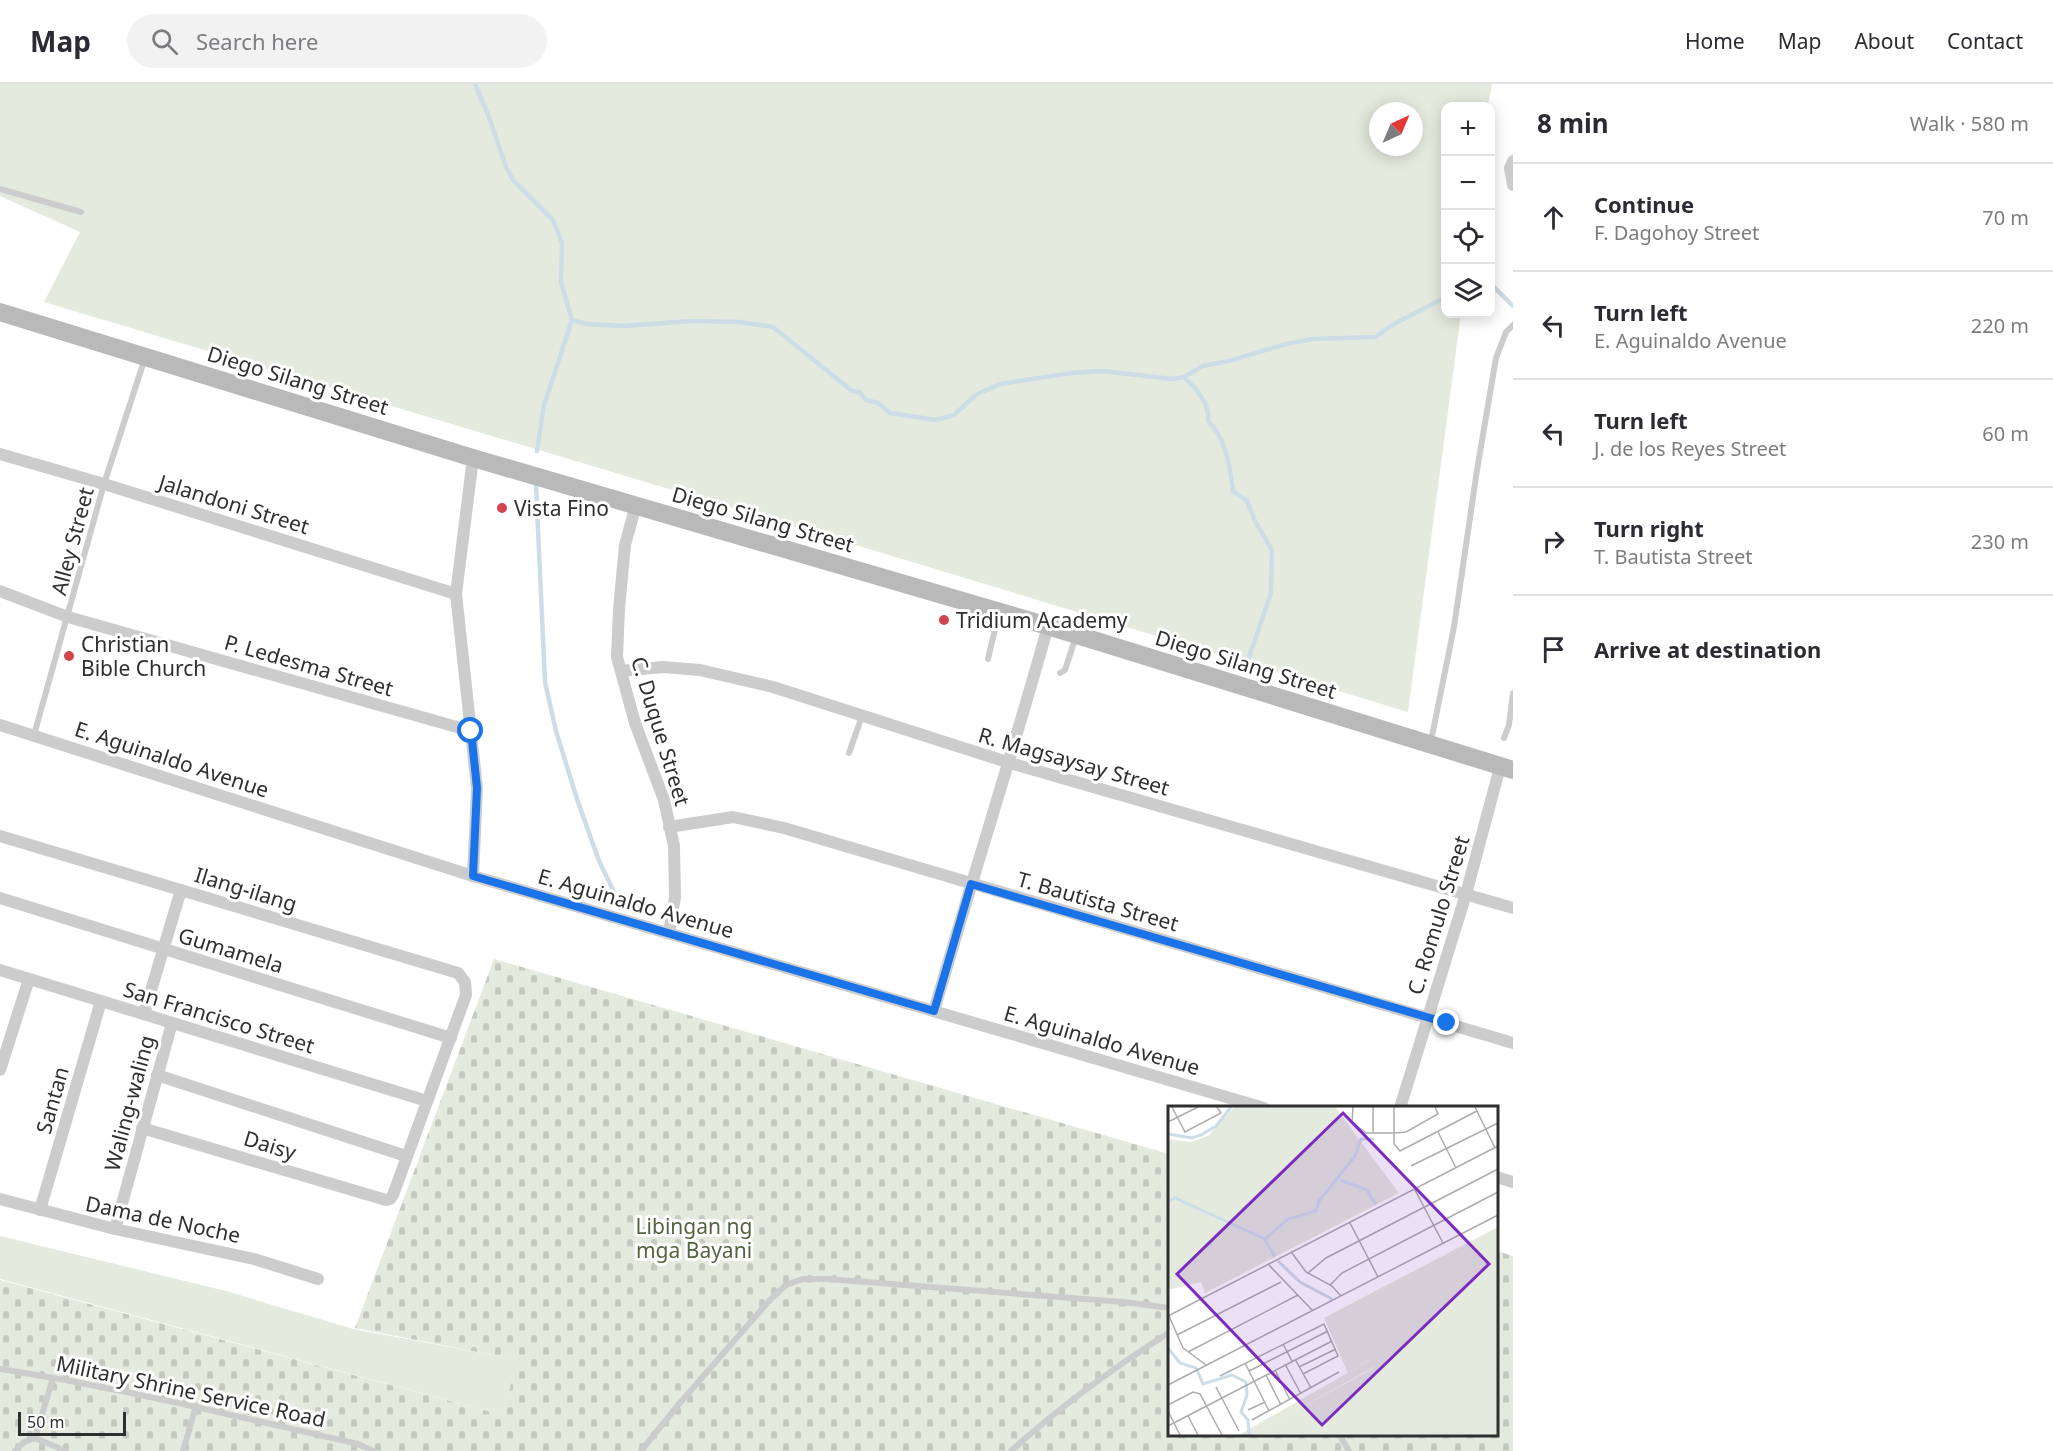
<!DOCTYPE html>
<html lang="en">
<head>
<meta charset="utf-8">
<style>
  :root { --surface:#fff; --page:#f2f2f3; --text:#2b2b33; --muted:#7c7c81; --line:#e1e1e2 }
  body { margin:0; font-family:"Noto Sans",sans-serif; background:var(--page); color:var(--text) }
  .controls { position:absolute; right:18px; top:18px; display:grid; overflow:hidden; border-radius:12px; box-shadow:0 3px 15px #0003 }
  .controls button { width:54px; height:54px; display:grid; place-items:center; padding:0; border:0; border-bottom:2px solid var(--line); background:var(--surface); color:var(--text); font:30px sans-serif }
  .compass { position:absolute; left:1369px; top:18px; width:54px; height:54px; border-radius:50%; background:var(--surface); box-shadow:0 3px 15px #0003; rotate:44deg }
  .scale { position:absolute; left:18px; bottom:15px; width:108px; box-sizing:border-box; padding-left:6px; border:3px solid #2f2f2f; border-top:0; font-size:16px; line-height:21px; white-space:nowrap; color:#2f2f2f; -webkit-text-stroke:4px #fff; paint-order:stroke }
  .stop { position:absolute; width:18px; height:18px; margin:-14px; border:4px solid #1a73e8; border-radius:50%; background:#fff }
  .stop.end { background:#1a73e8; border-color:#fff; box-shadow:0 2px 6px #0008 }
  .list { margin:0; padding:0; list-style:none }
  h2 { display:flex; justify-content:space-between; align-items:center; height:78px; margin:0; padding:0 24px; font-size:26px }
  h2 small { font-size:20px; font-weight:400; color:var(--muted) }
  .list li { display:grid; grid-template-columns:39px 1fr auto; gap:18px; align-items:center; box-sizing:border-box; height:108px; padding:0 24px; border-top:2px solid var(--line) }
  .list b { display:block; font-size:22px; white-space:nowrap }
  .list p { margin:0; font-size:20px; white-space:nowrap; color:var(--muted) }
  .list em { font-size:20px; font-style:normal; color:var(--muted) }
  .icon { flex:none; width:33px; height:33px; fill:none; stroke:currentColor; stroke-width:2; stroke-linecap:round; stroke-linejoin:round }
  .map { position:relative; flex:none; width:1513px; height:1367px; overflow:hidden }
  header { display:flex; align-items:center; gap:36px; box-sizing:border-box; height:84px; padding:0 30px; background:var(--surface); border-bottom:2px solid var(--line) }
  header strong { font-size:28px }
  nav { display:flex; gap:33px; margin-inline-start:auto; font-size:21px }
  .search { width:420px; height:54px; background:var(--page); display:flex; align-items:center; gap:15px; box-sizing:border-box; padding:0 21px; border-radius:33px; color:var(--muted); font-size:22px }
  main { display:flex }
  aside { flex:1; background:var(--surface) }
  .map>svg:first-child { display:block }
  .green { fill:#e5eade; fill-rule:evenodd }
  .cemetery { fill:url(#cemetery-stones) }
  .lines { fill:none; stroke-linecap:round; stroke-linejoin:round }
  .stream { stroke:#ccdde8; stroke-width:4.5 }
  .lane { stroke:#ccc; stroke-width:6 }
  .street { stroke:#ccc; stroke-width:12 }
  .secondary { stroke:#b9b9b9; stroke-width:18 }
  .route { stroke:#1a73e8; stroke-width:8 }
  .poi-dot { fill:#d1454e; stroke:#fff; stroke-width:2 }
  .labels { text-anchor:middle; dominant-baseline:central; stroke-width:6; stroke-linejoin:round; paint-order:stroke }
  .street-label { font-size:21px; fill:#2f2f2f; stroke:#fff }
  .poi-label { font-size:21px; fill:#2f2f2f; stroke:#fff; text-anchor:start }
  .park-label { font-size:21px; fill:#526541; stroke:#fff }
  .inset-river { fill:none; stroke:#ccdde8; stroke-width:3 }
  .inset-road { fill:none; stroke:#acacac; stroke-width:1.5 }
  .view { fill:#7b2cbf; fill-opacity:0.15; stroke:#7b2cbf; stroke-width:3 }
  .inset-edge { fill:none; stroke:#2f2f2f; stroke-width:3 }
</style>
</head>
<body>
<header>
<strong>Map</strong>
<div class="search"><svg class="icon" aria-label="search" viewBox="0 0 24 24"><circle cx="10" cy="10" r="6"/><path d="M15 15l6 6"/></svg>Search here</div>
<nav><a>Home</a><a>Map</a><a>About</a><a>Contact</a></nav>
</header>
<main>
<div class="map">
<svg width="1513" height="1367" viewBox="0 0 1513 1367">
  <defs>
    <pattern id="cemetery-stones" width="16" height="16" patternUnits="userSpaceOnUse" patternTransform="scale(1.5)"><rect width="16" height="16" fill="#e5eade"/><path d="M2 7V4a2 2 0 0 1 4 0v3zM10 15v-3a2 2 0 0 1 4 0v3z" fill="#c5c9bf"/></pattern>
  </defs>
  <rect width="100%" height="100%" fill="#fff"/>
  <g class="green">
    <path d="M0,0H1492L1488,22H1446V230H1461L1408,628L806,446L44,218L80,148L0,112ZM1378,27H1414V63H1378Z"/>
    <path d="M0,1152L226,1207L353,1245L519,1276L502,1331L0,1195Z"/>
  </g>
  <path class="cemetery" d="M494,875L1169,1070L1170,1350H1496L1497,1167L1513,1172V1367H0V1196L502,1331L518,1276L355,1244Z"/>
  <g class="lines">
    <g class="stream">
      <path d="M475,0L489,33L506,83L513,96L553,136L562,159L561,198L572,236L587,240L624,242L691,237L740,238L773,243L852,307L859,308L866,316L878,319L890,329L936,336L954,331L977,310L1000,300L1071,289L1102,287L1172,295L1184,293L1203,282L1229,277L1286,260L1312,255L1375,253L1394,240L1446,213"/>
      <path d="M1490,199L1513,222"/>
      <path d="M1184,293C1196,305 1210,319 1208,337C1226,354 1230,383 1233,407L1247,417L1255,437L1272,466L1271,509L1247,579"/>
      <path d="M537,367L544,321L572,236"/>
      <path d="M536,401L545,598L556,647L577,715L599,777L616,812L619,824"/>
    </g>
    <g class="lane">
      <path d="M0,105L81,128"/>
      <path d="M988,575L999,528"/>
      <path d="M1060,589L1065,586L1076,552"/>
      <path d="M34,651L104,400L145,274"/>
      <path d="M1504,654L1509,641L1513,609"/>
      <path d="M1431,657L1454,543L1477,386L1496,274L1506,248L1513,241"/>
      <path d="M849,669L862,632"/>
      <path d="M0,1285C121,1304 239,1333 358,1360L373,1367"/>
      <path d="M1339,1350L1349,1367"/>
      <path d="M35,1354L66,1367"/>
      <path d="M15,1367L24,1358L35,1354L53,1294"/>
      <path d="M183,1367L196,1322"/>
      <path d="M641,1367L679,1320L768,1218L786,1201L803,1195H827L1123,1218L1170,1224"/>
      <path d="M1011,1367C1061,1322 1113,1284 1170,1248"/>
    </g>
    <g class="street">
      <path d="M1513,77L1510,84L1513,101"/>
      <path d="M0,370L104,400L456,510"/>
      <path d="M636,421L625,461L619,525L617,573L635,639L664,716L674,762L675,813L669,849"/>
      <path d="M0,507L68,533L471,647"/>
      <path d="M621,587L663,583L700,586L773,603L1010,679L1513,824"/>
      <path d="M0,641L473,792L1264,1024"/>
      <path d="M669,743L733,733L784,744L1513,959"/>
      <path d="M0,752L458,889L465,898L466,911L393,1111L390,1115L386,1116L142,1044"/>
      <path d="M473,792L477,704L456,510L473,374"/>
      <path d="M0,814L451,954"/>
      <path d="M0,886L427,1017"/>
      <path d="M934,927C971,799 1012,671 1048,542"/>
      <path d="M144,930L181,806"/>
      <path d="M0,986L29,895"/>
      <path d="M157,991L406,1072"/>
      <path d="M1400,1024L1466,810L1500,683"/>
      <path d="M1496,1093L1513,1098"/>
      <path d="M0,1115L115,1145L254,1175L318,1195"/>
      <path d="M40,1126L101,917"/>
      <path d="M115,1145L172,939"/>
    </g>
    <path class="secondary" d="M0,228L473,374L1048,542L1513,686"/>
  </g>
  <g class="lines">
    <path class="route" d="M471,647L477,704L473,792L934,927L971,800L1447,939"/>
  </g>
  <g class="poi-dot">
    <circle cx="502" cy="424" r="6"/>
    <circle cx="944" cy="536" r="6"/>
    <circle cx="69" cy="572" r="6"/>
  </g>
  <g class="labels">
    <g class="street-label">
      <text transform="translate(298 296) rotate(17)">Diego Silang Street</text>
      <text transform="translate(234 420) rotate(17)">Jalandoni Street</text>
      <text transform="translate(763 435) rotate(16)">Diego Silang Street</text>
      <text transform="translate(72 457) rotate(-75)">Alley Street</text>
      <text transform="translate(1246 580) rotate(17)">Diego Silang Street</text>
      <text transform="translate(309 581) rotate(16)">P. Ledesma Street</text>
      <text transform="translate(661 647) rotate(73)">C. Duque Street</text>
      <text transform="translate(172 675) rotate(18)">E. Aguinaldo Avenue</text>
      <text transform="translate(1074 677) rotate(16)">R. Magsaysay Street</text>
      <text transform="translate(246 805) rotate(17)">Ilang-ilang</text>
      <text transform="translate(1098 817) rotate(16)">T. Bautista Street</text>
      <text transform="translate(636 819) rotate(16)">E. Aguinaldo Avenue</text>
      <text transform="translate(1438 831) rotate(-73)">C. Romulo Street</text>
      <text transform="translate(231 866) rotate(17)">Gumamela</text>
      <text transform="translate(219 933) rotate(17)">San Francisco Street</text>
      <text transform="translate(1102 956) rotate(16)">E. Aguinaldo Avenue</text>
      <text transform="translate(52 1016) rotate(-74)">Santan</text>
      <text transform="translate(129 1019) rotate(-75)">Waling-waling</text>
      <text transform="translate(270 1061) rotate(17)">Daisy</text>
      <text transform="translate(163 1135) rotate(12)">Dama de Noche</text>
      <text transform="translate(191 1307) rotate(12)">Military Shrine Service Road</text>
    </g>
    <g class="poi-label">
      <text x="514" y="424">Vista Fino</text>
      <text x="956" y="536">Tridium Academy</text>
      <text x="81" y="560">Christian<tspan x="81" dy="24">Bible Church</tspan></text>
    </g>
    <g class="park-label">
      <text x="694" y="1142">Libingan ng<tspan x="694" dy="24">mga Bayani</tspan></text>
    </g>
  </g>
  <g transform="translate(1168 1022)">
    <rect width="330" height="330" fill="#fff"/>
    <path d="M66,1H167L231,87L37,187L33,176L0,184V33L22,36L40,30ZM202,254L206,261L84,329H71Z" fill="#e5eade"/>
    <path d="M330,121V329L85,328L206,262L201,254L180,267L156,212Z" fill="#e5eade"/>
    <path class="inset-river" d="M0,28L24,32L33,29L48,20L63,1M172,74L199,84L208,99M0,96L7,92L97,133L120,113L148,105L151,95L187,50L193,33H206M97,134L107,151M110,155L132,176L164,193M0,242L12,257L28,262L35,278L64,269L78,276L79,289L73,306L80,314L81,329"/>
    <path class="inset-road" d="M4,1L17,26L53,7L49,1M185,1L184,16L198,27H226L238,26L270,8L267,1M226,1V38L232,45L309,5M307,1L327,42M0,16L30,1M205,26V1M270,26L288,62M243,60L330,17M247,84L275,137M182,117L210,171M124,147L138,166L164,180L173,190M101,159L145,205M140,167L158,152L330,63M162,179L174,167L330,86M0,210L330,40M1,210L15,242L38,259M9,229L113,176M115,238L124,255M20,246L130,189M127,253L143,282M77,257L101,305M117,258L133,288M131,261L168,243M107,264L122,294M81,265L160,225M98,269L113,299M52,270L156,218L170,250L135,268M0,279L330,109M48,281L71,325M0,299L25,286L32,288L54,329M80,304L97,296M0,305L12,329M20,310L30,329M84,314L171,266M0,320L164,235"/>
    <path class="view" d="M175,7L321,158L154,319L9,168Z"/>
    <rect width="330" height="330" class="inset-edge"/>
  </g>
</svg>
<div class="controls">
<button>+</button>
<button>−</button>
<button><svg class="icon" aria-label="locate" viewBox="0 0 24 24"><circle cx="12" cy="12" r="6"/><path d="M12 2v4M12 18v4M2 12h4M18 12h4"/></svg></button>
<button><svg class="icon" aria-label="layers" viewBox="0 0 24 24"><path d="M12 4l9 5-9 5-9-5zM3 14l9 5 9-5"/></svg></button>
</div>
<svg class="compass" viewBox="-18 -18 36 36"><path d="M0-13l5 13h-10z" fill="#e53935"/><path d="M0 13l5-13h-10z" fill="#7c7c81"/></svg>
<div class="scale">50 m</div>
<div class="stop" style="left:471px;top:647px"></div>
<div class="stop end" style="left:1447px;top:939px"></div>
</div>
<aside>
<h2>8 min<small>Walk · 580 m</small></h2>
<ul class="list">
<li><svg class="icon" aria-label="ahead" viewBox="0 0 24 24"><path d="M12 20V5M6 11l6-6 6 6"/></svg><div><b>Continue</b><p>F. Dagohoy Street</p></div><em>70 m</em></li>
<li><svg class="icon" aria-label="left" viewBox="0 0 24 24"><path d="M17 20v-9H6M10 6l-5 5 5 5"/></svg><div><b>Turn left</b><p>E. Aguinaldo Avenue</p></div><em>220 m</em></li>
<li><svg class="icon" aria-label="left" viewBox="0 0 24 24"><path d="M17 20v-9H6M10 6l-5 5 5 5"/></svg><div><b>Turn left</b><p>J. de los Reyes Street</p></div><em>60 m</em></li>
<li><svg class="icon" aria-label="right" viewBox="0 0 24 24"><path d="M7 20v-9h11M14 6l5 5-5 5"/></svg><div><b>Turn right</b><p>T. Bautista Street</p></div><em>230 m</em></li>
<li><svg class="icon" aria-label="arrive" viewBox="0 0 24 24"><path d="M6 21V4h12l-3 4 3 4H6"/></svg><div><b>Arrive at destination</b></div></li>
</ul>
</aside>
</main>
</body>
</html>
